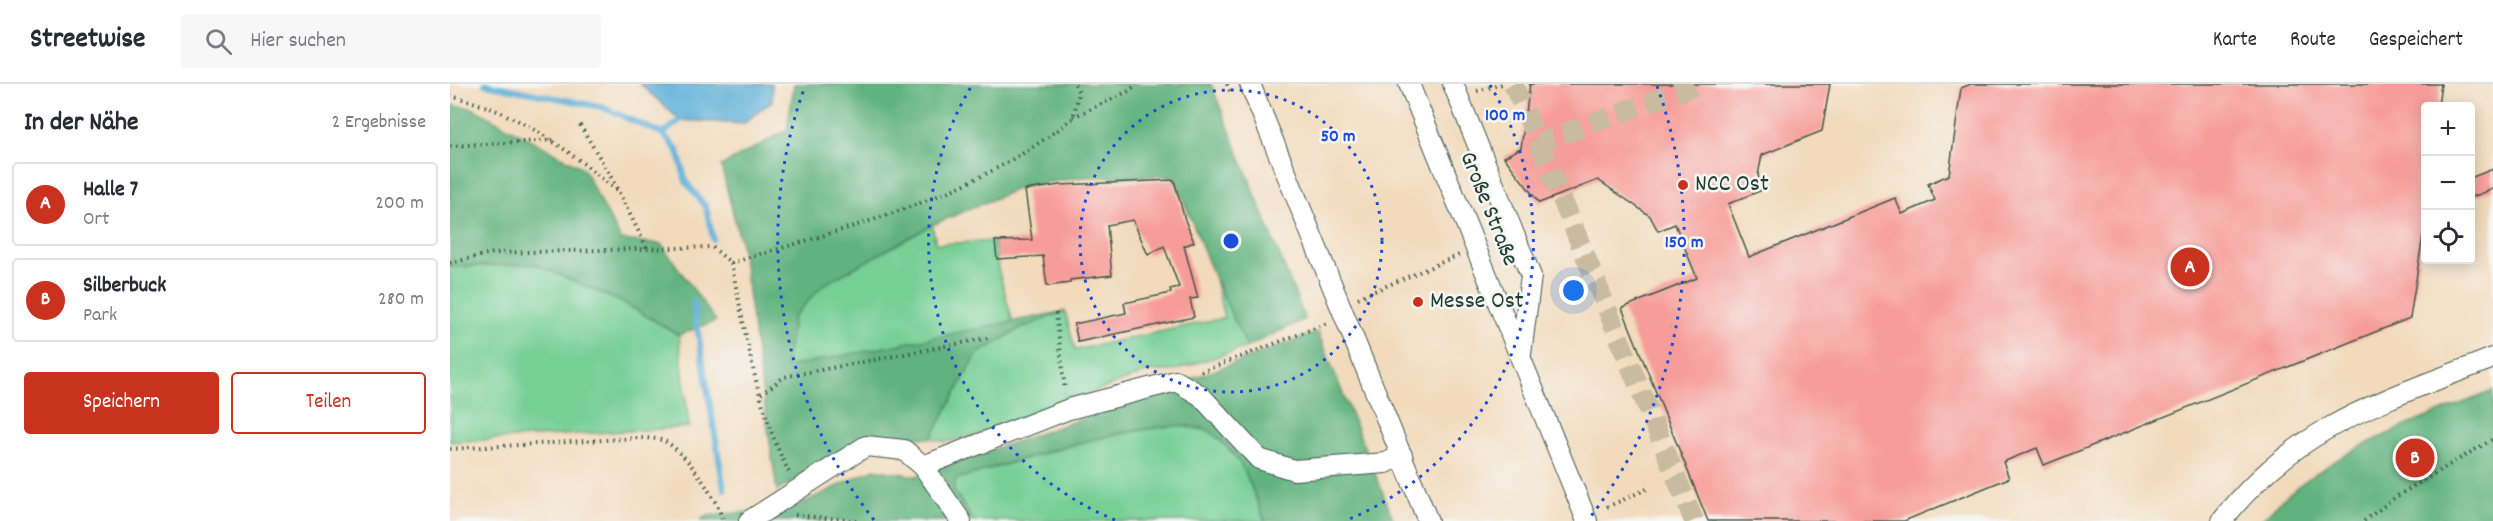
<!DOCTYPE html>
<html lang="de">
<head>
<meta charset="utf-8">
<style>
  :root { --surface:#fff; --page:#f7f7f7; --text:#2b2b33; --muted:#7c7c81; --line:#e1e1e2; --accent:#c8321e }
  body { margin:0; font-family:Dekko,sans-serif; background:var(--page); color:var(--text) }
  .controls { position:absolute; right:18px; top:18px; display:grid; overflow:hidden; border-radius:6px; box-shadow:0 3px 15px #0003 }
  .controls button { width:54px; height:54px; display:grid; place-items:center; padding:0; border:0; border-bottom:2px solid var(--line); background:var(--surface); color:var(--text); font:30px sans-serif }
  .you { position:absolute; left:1124px; top:207px; width:21px; height:21px; margin:-15px; border:4px solid #fff; border-radius:50%; background:#1a73e8; box-shadow:0 0 0 9px #1a73e833 }
  .badge { display:grid; place-items:center; width:39px; height:39px; border-radius:50%; background:var(--accent); color:#fff; font-size:20px; font-weight:700 }
  .pin { position:absolute; translate:-50% -50%; border:3px solid #fff; box-shadow:0 2px 6px #0006 }
  .list { margin:0; padding:0; list-style:none }
  h2 { display:flex; justify-content:space-between; align-items:center; height:78px; margin:0; padding:0 24px; font-size:26px }
  h2 small { font-size:20px; font-weight:400; color:var(--muted) }
  .list li { display:grid; grid-template-columns:39px 1fr auto; gap:18px; align-items:center; box-sizing:border-box; height:84px; margin:0 12px 12px; padding:0 12px; border:2px solid var(--line); border-radius:6px }
  .list b { display:block; font-size:22px; white-space:nowrap }
  .list p { margin:0; font-size:20px; white-space:nowrap; color:var(--muted) }
  .list em { font-size:20px; font-style:normal; color:var(--muted) }
  .actions { display:flex; gap:12px; padding:18px 24px }
  .actions a { flex:1; padding:14px 0; border:2px solid var(--accent); border-radius:6px; text-align:center; font-size:21px; color:var(--accent) }
  .actions .main { background:var(--accent); color:#fff }
  .icon { flex:none; width:33px; height:33px; fill:none; stroke:currentColor; stroke-width:2; stroke-linecap:round; stroke-linejoin:round }
  .map { position:relative; flex:none; width:2043px; height:437px; overflow:hidden }
  header { display:flex; align-items:center; gap:36px; box-sizing:border-box; height:84px; padding:0 30px; background:var(--surface); border-bottom:2px solid var(--line) }
  header strong { font-size:28px }
  nav { display:flex; gap:33px; margin-inline-start:auto; font-size:21px }
  .search { width:420px; height:54px; background:var(--page); display:flex; align-items:center; gap:15px; box-sizing:border-box; padding:0 21px; border-radius:6px; color:var(--muted); font-size:22px }
  main { display:flex }
  aside { flex:1; background:var(--surface) }
  .map>svg:first-child { display:block }
  .green { fill:#76cf95; stroke:#4a8664; stroke-width:1.5 }
  .forest { fill:#60b27e; stroke:#407859; stroke-width:1.5 }
  .water { fill:#5cafd8; stroke:#3e7686; stroke-width:1.5 }
  .lines { fill:none; stroke-linecap:round; stroke-linejoin:round }
  .stream { stroke:#5cafd8; stroke-width:6 }
  .building { fill:#f79d99 }
  .minor-tunnel { stroke:#c8bba0; stroke-width:20; stroke-dasharray:20 10; stroke-linecap:butt }
  .minor-casing { stroke:#3f5548; stroke-width:22 }
  .path { stroke:#3f5548; stroke-width:4; stroke-dasharray:1.5 4.5; stroke-linecap:butt }
  .minor { stroke:#fff; stroke-width:20 }
  .ring { fill:none; stroke:#1d4ed8; stroke-width:3; stroke-dasharray:3 6 }
  .poi-dot { fill:#c8321e; stroke:#f6f6f2; stroke-width:2 }
  .labels { text-anchor:middle; dominant-baseline:central; stroke-width:5; stroke-linejoin:round; paint-order:stroke }
  .poi-label { font-size:24px; fill:#1f3d34; stroke:#f6f6f2; text-anchor:start }
  .street-label { font-size:24px; fill:#1f3d34; stroke:#f6f6f2 }
  .centre { fill:#1d4ed8; stroke:#f6f6f2; stroke-width:3 }
  .ring-label { font-size:18px; text-anchor:middle; font-weight:bold; fill:#1d4ed8; stroke:#f6f6f2; stroke-width:5; stroke-linejoin:round; paint-order:stroke }
</style>
</head>
<body>
<header>
<strong>Streetwise</strong>
<div class="search"><svg class="icon" aria-label="search" viewBox="0 0 24 24"><circle cx="10" cy="10" r="6"/><path d="M15 15l6 6"/></svg>Hier suchen</div>
<nav><a>Karte</a><a>Route</a><a>Gespeichert</a></nav>
</header>
<main>
<aside>
<h2>In der Nähe<small>2 Ergebnisse</small></h2>
<ul class="list">
<li><span class="badge">A</span><div><b>Halle 7</b><p>Ort</p></div><em>200 m</em></li>
<li><span class="badge">B</span><div><b>Silberbuck</b><p>Park</p></div><em>280 m</em></li>
</ul>
<div class="actions"><a class="main">Speichern</a><a>Teilen</a></div>
</aside>
<div class="map">
<svg width="2043" height="437" viewBox="0 0 2043 437">
  <rect width="100%" height="100%" fill="#f6f6f2"/>
  <filter id="ink" filterUnits="userSpaceOnUse"><feTurbulence type="fractalNoise" baseFrequency=".0167" numOctaves="2"/><feDisplacementMap in="SourceGraphic" scale="12" xChannelSelector="R" yChannelSelector="G"/><feConvolveMatrix kernelMatrix="1 2 1 2 8 2 1 2 1" color-interpolation-filters="sRGB"/></filter>
  <filter id="wash" filterUnits="userSpaceOnUse"><feTurbulence type="fractalNoise" baseFrequency=".008" numOctaves="4" result="noise"/><feDisplacementMap in="SourceGraphic" scale="24" xChannelSelector="R" yChannelSelector="G"/><feGaussianBlur stdDeviation="1.35" result="paint"/><feColorMatrix in="noise" values="0 0 0 0 0 0 0 0 0 0 0 0 0 0 0 0 0 1.4 0 .05"/><feComposite in="paint" operator="in"/></filter>
  <g filter="url(#wash)">
    <rect width="100%" height="100%" fill="#f2dabb"/>
    <g class="green">
      <path d="M482,141L486,160L544,157L548,185L563,238L336,284L343,233L373,201Z"/>
      <path d="M85,180L176,220L229,251L239,343L0,358V183Z"/>
      <path d="M765,195L797,263L722,287H700L528,351L495,358L481,354L527,270L569,245L615,227L625,266L774,234Z"/>
      <path d="M721,341L760,347L791,378L815,437H524L503,406L506,395L644,355Z"/>
    </g>
    <g class="forest">
      <path d="M344,0H761L855,235L797,263L765,195L724,92L635,93L574,102L482,141L373,201L343,233L336,283L615,227L569,245L527,270L481,354H414L327,407L291,160L271,82L337,46Z"/>
      <path d="M0,21L22,24L133,84L171,156L211,160L266,237L229,251L176,220L85,180L0,183Z"/>
      <path d="M868,248L944,437H815C802,404 792,369 761,348C724,323 552,382 506,395L503,406L524,437H250L256,432L342,424L424,385L466,392L660,325Z"/>
      <path d="M2043,307V437H1811C1872,368 1960,341 2043,307Z"/>
    </g>
    <path class="water" d="M190,0H322V17L293,40L230,36Z"/>
    <g class="lines">
      <g class="stream">
        <path d="M35,0L152,23L213,50"/>
        <path d="M232,29L230,36L213,50L228,67L236,98L256,123L263,155"/>
        <path d="M243,218L274,405"/>
      </g>
    </g>
    <g id="blocks">
      <g class="building">
        <path d="M1080,0H1380L1372,47L1312,71L1308,91L1312,106L1278,120L1299,173L1445,114L1452,130L1485,116L1478,100L1499,91L1511,4L1521,0H1991L1988,22H1976V132L1960,234L1594,381L1587,364L1553,378L1559,394L1454,437H1258L1172,224L1247,194L1225,140L1208,147L1200,132L1148,96L1089,119L1054,73L1071,64Z"/>
        <path d="M2043,85V105L2020,114V94Z"/>
        <path d="M724,96L735,136L744,158L734,162L748,214L740,215L744,233L628,258L624,240L676,229L674,219L721,209L720,205L729,203L714,162L698,171L683,136L657,141L662,191L620,196V199L597,202L593,172L547,175L545,157L582,156L575,106L610,101Z"/>
      </g>
    </g>
  </g>
  <g filter="url(#ink)">
    <use href="#blocks" fill-opacity="0" stroke="#3f5548" stroke-width="1.5"/>
    <g class="lines">
      <g class="minor-tunnel">
        <path d="M1063,0L1089,59L1249,0"/>
        <path d="M1089,59L1244,437"/>
      </g>
      <g class="minor-casing">
        <g id="minor">
          <path d="M800,0L978,437"/>
          <path d="M959,0L1137,437"/>
          <path d="M1003,0L1081,192L1071,270"/>
          <path d="M473,382L619,325L726,297L750,311L809,375L844,386L936,379L952,371"/>
          <path d="M299,437L416,362L454,366L473,382L511,437"/>
          <path d="M1772,437C1845,341 1936,316 2043,274"/>
        </g>
      </g>
      <g class="path">
        <path d="M777,0L781,10"/>
        <path d="M1027,7L1052,0"/>
        <path d="M0,12C68,27 116,64 168,108"/>
        <path d="M623,33L679,7L687,0"/>
        <path d="M130,41L160,91L197,164"/>
        <path d="M0,62L104,56"/>
        <path d="M0,179L43,169L262,163L281,179C296,247 307,329 340,390"/>
        <path d="M281,179C400,143 524,114 623,34L629,9L625,0"/>
        <path d="M908,214L1009,171"/>
        <path d="M606,229L615,306"/>
        <path d="M751,288L878,239"/>
        <path d="M311,310L334,293L538,254"/>
        <path d="M0,365L188,354C195,354 204,354 211,356C233,362 268,416 273,437"/>
        <path d="M1157,423L1199,404"/>
        <path d="M345,431L406,437"/>
        <path d="M1914,437L1947,412L2043,355"/>
      </g>
      <use href="#minor" class="minor"/>
    </g>
  </g>
  <g class="ring">
    <circle cx="781" cy="157" r="151"/>
    <path d="M665 436A302 302 0 0 1 522 1M1040 1A302 302 0 0 1 897 436"/>
    <path d="M424 436A453 453 0 0 1 355 2M1207 2A453 453 0 0 1 1138 436"/>
  </g>
  <g class="poi-dot">
    <circle cx="1233" cy="101" r="6"/>
    <circle cx="968" cy="218" r="6"/>
  </g>
  <g class="labels">
    <g class="poi-label">
      <text x="1245" y="101">NCC Ost</text>
      <text x="980" y="218">Messe Ost</text>
    </g>
    <g class="street-label">
      <text transform="translate(1038 125) rotate(68)">Große Straße</text>
    </g>
  </g>
  <circle cx="781" cy="157" r="9" class="centre"/>
  <g class="ring-label">
    <text x="1055" y="36">100 m</text>
    <text x="888" y="57">50 m</text>
    <text x="1234" y="163">150 m</text>
  </g>
</svg>
<div class="controls">
<button>+</button>
<button>−</button>
<button><svg class="icon" aria-label="locate" viewBox="0 0 24 24"><circle cx="12" cy="12" r="6"/><path d="M12 2v4M12 18v4M2 12h4M18 12h4"/></svg></button>
</div>
<div class="you"></div>
<div class="pin badge" style="left:1740px;top:183px">A</div>
<div class="pin badge" style="left:1965px;top:374px">B</div>
</div>
</main>
</body>
</html>
